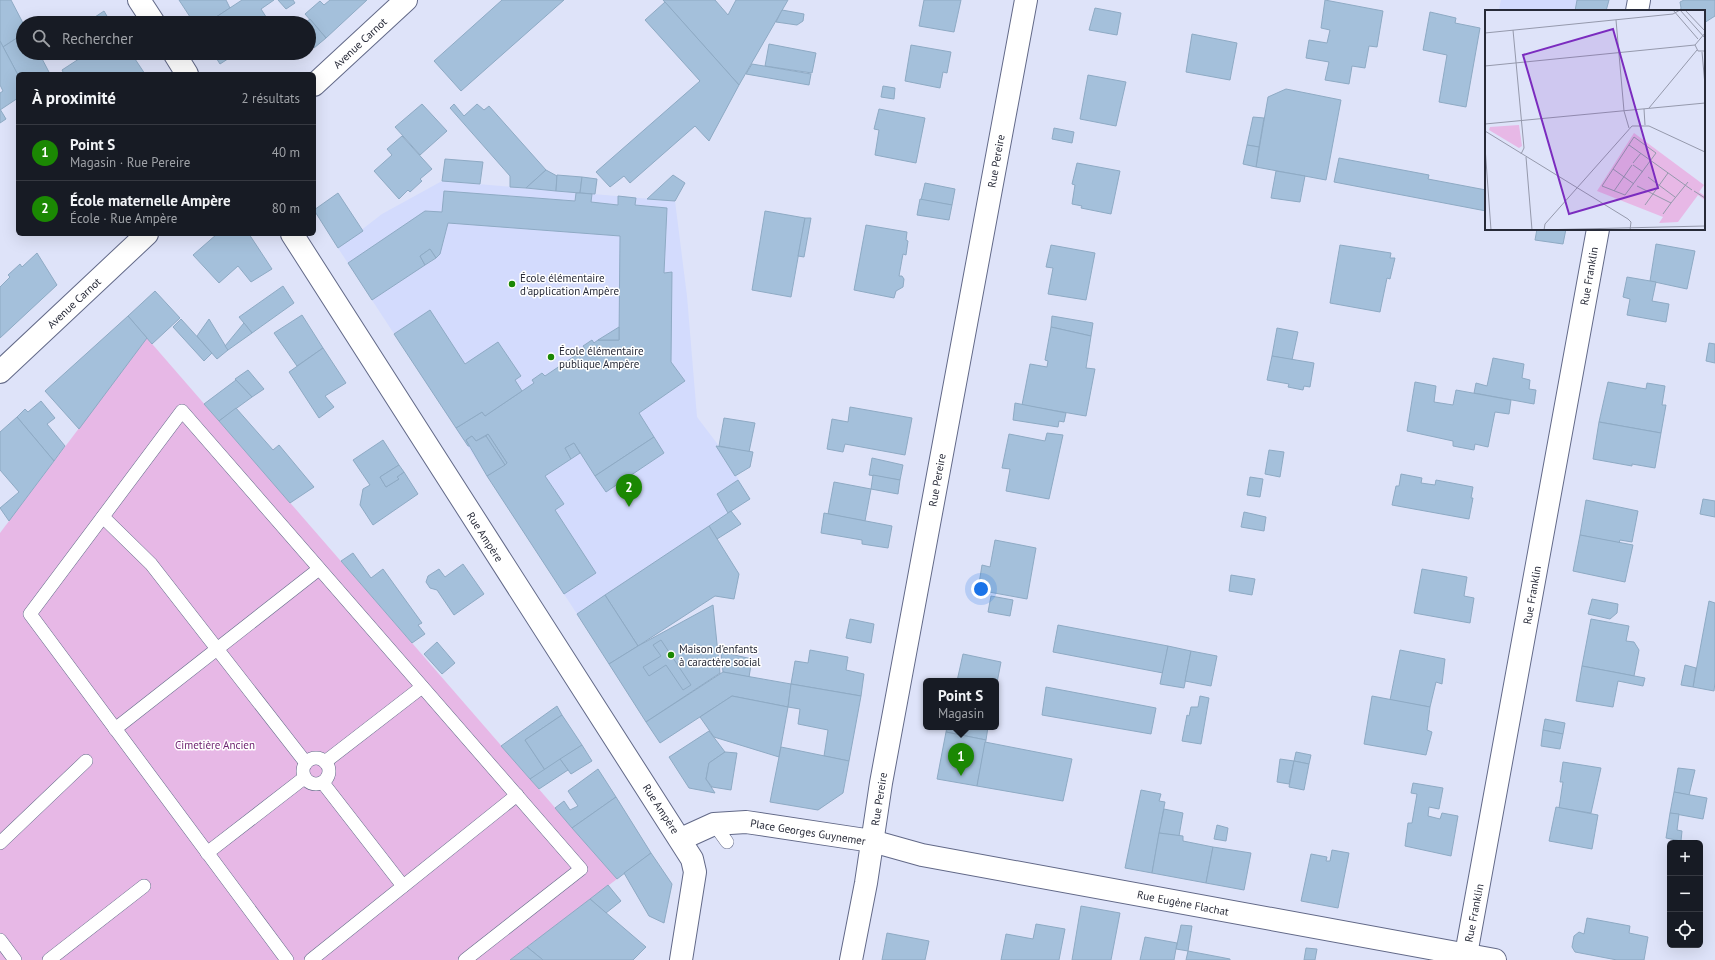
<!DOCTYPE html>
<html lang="fr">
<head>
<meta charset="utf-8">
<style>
  :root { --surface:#171b24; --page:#242831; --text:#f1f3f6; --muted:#9ea1a6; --line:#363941; --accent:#1b8803 }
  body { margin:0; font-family:"PT Sans",sans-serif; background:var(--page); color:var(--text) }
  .controls { position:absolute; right:12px; bottom:12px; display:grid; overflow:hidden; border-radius:6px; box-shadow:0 4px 16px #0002 }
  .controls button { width:36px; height:36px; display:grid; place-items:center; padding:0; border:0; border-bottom:1px solid var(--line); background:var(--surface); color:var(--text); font:20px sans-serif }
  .you { position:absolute; left:981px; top:589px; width:14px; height:14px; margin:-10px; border:3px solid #fff; border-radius:50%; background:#1a73e8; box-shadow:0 0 0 6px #1a73e833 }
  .badge { display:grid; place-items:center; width:26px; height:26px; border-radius:50%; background:var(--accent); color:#fff; font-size:13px; font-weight:700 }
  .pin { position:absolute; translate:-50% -33px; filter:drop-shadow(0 1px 2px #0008) }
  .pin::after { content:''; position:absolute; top:21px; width:14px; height:12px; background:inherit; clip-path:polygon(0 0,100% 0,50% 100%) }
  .popup { position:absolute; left:923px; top:678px; width:76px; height:52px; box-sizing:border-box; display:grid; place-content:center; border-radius:6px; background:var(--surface); filter:drop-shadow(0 1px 3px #0005); font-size:13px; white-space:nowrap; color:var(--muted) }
  .popup b { font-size:15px; color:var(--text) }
  .popup::after { content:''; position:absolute; left:50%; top:100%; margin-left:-8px; border:8px solid transparent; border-top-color:var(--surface) }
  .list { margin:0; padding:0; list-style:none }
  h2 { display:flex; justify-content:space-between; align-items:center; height:52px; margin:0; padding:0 16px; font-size:17px }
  h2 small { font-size:13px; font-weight:400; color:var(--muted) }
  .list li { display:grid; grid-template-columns:26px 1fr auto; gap:12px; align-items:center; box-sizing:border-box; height:56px; padding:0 16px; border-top:1px solid var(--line) }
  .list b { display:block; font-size:15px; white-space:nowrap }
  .list p { margin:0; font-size:13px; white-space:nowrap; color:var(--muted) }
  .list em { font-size:13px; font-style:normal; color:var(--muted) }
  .icon { flex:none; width:22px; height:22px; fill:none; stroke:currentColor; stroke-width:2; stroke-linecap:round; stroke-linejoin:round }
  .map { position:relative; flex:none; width:1715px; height:960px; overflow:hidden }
  .search { position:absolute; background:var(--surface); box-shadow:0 4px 16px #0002; left:16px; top:16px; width:300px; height:44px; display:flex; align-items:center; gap:10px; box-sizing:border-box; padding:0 14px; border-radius:22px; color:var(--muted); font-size:15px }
  .panel { position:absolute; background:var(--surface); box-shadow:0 4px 16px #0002; left:16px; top:72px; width:300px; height:164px; border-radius:6px }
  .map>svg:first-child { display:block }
  .built { fill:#d3dbfd }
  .green { fill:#e7b8e6 }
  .building { fill:#a4c0db; stroke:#8eaac4 }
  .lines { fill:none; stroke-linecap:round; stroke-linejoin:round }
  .lane-casing { stroke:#626988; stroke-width:14 }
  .street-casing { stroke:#626988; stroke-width:24 }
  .secondary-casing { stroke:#626988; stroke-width:24 }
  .lane { stroke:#fff; stroke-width:13 }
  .street { stroke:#fff; stroke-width:22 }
  .secondary { stroke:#fff; stroke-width:22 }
  .poi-dot { fill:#1b8803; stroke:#fff; stroke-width:1.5 }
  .labels { text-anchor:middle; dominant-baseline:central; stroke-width:3; stroke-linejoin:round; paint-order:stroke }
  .street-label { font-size:11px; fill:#272a38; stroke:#fff }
  .poi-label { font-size:11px; fill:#272a38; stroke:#fff; text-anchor:start }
  .park-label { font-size:11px; fill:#6f2471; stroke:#fff }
  .inset-road { fill:none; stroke:#9599ac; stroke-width:1 }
  .view { fill:#7b2cbf; fill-opacity:0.15; stroke:#7b2cbf; stroke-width:2 }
  .inset-edge { fill:none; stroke:#272a38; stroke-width:2 }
</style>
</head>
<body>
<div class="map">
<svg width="1715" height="960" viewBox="0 0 1715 960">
  <rect width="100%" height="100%" fill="#dee3f9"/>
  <g class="built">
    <path d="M1501,0H1609L1606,11H1511L1499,9Z"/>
    <path d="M442,181L675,201L687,296L697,417L719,446L750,499L577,614L338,248L382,214Z"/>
  </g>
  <path class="green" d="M147,338L617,879L510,960H0V533Z"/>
  <g class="building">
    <path d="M0,0H11L23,23V34L3,47L0,41Z"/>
    <path d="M179,0H226L230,8L207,23H194Z"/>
    <path d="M242,0H274L261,9L270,23H207Z"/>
    <path d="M278,0H293L295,3L286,9Z"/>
    <path d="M330,0H367L326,38L305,14L320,1L324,5Z"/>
    <path d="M502,0H564L461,91L434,61Z"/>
    <path d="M663,0H715L728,15L736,0H788L739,85Z"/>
    <path d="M924,0H961L954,32L919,26Z"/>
    <path d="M1325,0L1383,11L1377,47L1369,46L1365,68L1352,66L1349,84L1325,80L1329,62L1306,58L1309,40L1327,43L1330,30L1321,28Z"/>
    <path d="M1577,0H1609L1606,11H1575Z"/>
    <path d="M1684,0H1715V16L1704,23V11H1680L1681,8L1680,2Z"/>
    <path d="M665,2L739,85L709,141L695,126L630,183L624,176L610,187L596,172L700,81L645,20Z"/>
    <path d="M1095,8L1121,13L1117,35L1089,30Z"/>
    <path d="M782,10L804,14L803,21L797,25L776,22Z"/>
    <path d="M104,11L111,23H86Z"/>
    <path d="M1430,12L1456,18L1455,23L1480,28L1466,107L1439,102L1447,55L1423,50Z"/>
    <path d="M310,19L326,38L314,48L309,42V23H305Z"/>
    <path d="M23,34V53H39L50,74L18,75L3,47Z"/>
    <path d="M1192,34L1237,43L1230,80L1186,72Z"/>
    <path d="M0,41L18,75V98L0,110V93L3,91L0,85Z"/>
    <path d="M769,44L816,53L812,73L765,66Z"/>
    <path d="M911,45L951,52L947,73L943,72L940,88L905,81Z"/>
    <path d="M88,53H131L145,74H64L62,70Z"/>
    <path d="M213,53H237L220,64Z"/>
    <path d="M752,64L811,74L809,85L746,74Z"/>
    <path d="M1088,75L1126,82L1116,126L1080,119Z"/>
    <path d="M883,86L895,88L894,99L881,97Z"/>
    <path d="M1286,89L1341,100L1326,180L1256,167L1268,97Z"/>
    <path d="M422,104L447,131L420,155L395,127Z"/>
    <path d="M454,104L464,116L477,104L484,110L489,106L546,170L526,188L510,187V176L450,108Z"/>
    <path d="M0,109L6,119L0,123Z"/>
    <path d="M879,109L925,118L916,163L875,155L879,130L874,129Z"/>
    <path d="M1253,117L1264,118L1259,147L1247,145Z"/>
    <path d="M1054,128L1074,132L1072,143L1052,139Z"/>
    <path d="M402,136L432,169L420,179L422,181L410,192L408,190L399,199L374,171L392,155L387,149Z"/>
    <path d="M1247,145L1259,147L1256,167L1243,164Z"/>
    <path d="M1339,158L1429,175L1428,179L1486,190V211L1334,182Z"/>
    <path d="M445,159L483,162L480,184L442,181Z"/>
    <path d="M1077,163L1120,171L1111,214L1081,208L1082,206L1072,204L1075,185L1072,184Z"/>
    <path d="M546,170L557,176L556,191L526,188Z"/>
    <path d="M1276,171L1305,176L1300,202L1271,198Z"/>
    <path d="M557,175L582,177L580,193L556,191Z"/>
    <path d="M673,175L685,183L675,201L647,199Z"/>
    <path d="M582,177L597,179L595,194L580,193Z"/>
    <path d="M925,183L955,189L952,205L921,200Z"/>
    <path d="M444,191L575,201L576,193H580L592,194L591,202L618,205V196L636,198L635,205L667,208L664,273L672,272L671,362L685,381L639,413L654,437L595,476L574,443L565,448L571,459L545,476L564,504L555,510L596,573L564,594L487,476L507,463L488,434L476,441L472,436L466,440L470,446H468L456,428L482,412L485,416L534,383L532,380L542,373L545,376L585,349L583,346L592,340L594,343L598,340H619L620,236L448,223L440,254L436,258L430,249L420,256L425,265L372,300L348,263L425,211L442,212Z"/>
    <path d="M338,193L363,231L338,248L314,210Z"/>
    <path d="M920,199L952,205L949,220L917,215Z"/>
    <path d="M765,211L805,218L791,297L752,290Z"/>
    <path d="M805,218H811L804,257L798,256Z"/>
    <path d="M866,225L907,232L906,240L908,241L906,255L903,254L899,276H902L904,279L903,287L896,291L894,298L854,290Z"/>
    <path d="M1537,229H1566L1563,244L1535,240Z"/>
    <path d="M217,234H249L272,269L251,282L238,266L219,283L193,255Z"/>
    <path d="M1656,244L1695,251L1687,289L1650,281Z"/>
    <path d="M1051,245L1095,253L1086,300L1048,294L1053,268L1046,267Z"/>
    <path d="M1340,245L1391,253L1390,258H1395L1390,279L1387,278L1380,312L1330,303Z"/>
    <path d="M430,249L436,258L425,265L420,256Z"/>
    <path d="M37,253L57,285L0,338V287L10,277L8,275L20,264L22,267Z"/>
    <path d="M1627,277L1656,282L1652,301L1669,304L1666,322L1627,315L1630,299L1623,297Z"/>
    <path d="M283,286L294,303L252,333L239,317Z"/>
    <path d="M155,291L180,318L152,344L128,316Z"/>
    <path d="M430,310L465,364L498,342L521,376L515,380L522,391L485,416L482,412L456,428L394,334Z"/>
    <path d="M302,315L323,348L297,366L274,333Z"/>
    <path d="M128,316L147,338L79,429L45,391Z"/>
    <path d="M1052,316L1093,323L1091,336L1051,327Z"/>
    <path d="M181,319L212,353L204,361L173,327Z"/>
    <path d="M209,319L228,350L217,359L197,336Z"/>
    <path d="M244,323L252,333L228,350L225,346Z"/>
    <path d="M619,327V340H598Z"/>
    <path d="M1051,327L1091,336L1086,368L1095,369L1086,416L1022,405L1030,364L1047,367L1048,361L1045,360Z"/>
    <path d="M1277,328L1298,332L1292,360L1272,356Z"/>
    <path d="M1709,343L1715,344V363L1706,361Z"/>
    <path d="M323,348L346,383L325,396L334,407L319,418L289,372Z"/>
    <path d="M1272,356L1314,363L1310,387L1304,386L1303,390L1288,387L1289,384L1267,380Z"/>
    <path d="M1493,358L1524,364L1522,378L1530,380L1529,389L1536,390L1534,404L1474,393L1476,383L1487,386Z"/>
    <path d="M248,370L264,389L252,397L235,379Z"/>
    <path d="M236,380L252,397L219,421L204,404Z"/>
    <path d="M1415,382L1436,386L1434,402L1453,405L1456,390L1511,400L1509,414L1495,412L1488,447L1475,444L1474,450L1453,446V441L1407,431Z"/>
    <path d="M1608,382L1646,389L1647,383L1665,386L1662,405H1666L1661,433L1599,422Z"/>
    <path d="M41,401L55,418L47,424L65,446L54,461L17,417L25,409L28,412Z"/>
    <path d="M1015,403L1066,413L1064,422L1059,421L1058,427L1013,420Z"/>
    <path d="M850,407L912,418L905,455L845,444L843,452L827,449L832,419L848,422Z"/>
    <path d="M236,408L273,450L279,445L314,487L290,503L219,421Z"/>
    <path d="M17,417L54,461L9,521L0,508L19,492L0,470V432Z"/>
    <path d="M724,418L755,423L749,452L719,446Z"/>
    <path d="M1599,422L1661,433L1655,468L1632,464V466L1593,459Z"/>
    <path d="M1047,433L1063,435L1049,499L1006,491L1010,469L1002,468L1009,434L1045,441Z"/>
    <path d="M488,434L507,463L505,465L486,436Z"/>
    <path d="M472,436L476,441L486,436L505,465L487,476L466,440Z"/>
    <path d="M654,437L664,453L606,492L595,476Z"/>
    <path d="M383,440L399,465L380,477L386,487L399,479L397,477L404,472L418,494L373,525L360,505L363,489L370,485L353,460Z"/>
    <path d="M574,443L580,453L571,459L565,448Z"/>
    <path d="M716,446L753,452L750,467L735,476Z"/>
    <path d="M1269,450L1284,452L1280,477L1265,474Z"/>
    <path d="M872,458L903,465L900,480L869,475Z"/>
    <path d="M399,465L404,472L397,477L399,479L386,487L380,477Z"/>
    <path d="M1401,474L1422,478L1421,483L1435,485L1436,480L1473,487L1471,498H1473L1469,519L1392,505L1396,486H1399Z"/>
    <path d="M873,475L900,480L898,494L871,489Z"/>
    <path d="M1250,477L1263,479L1260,497L1247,495Z"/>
    <path d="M738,480L750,499L728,513L717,494Z"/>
    <path d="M834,482L871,489L865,521L828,514Z"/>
    <path d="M1703,499L1715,501V517L1700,514Z"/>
    <path d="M1586,500L1638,511L1632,542L1620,540L1619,543L1580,535Z"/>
    <path d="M731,511L741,524L717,539L709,526Z"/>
    <path d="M1244,512L1266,517L1264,531L1241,527Z"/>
    <path d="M824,513L892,526L888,548L862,544V540L821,533Z"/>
    <path d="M709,526L739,574L734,599L715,596L638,646L605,595Z"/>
    <path d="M1580,535L1633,545L1625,582L1573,571Z"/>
    <path d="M995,540L1036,548L1027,599L978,590L982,565L990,567Z"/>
    <path d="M353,553L371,578L383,569L422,623L418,625L425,634L412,643L341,561Z"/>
    <path d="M463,564L484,594L454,615L437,590L430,588L426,582L428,576L439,569L445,577Z"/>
    <path d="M1422,569L1467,577L1464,596L1474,598L1470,623L1414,613Z"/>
    <path d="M1231,575L1255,579L1252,595L1229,591Z"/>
    <path d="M605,595L638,646L609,664L577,614Z"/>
    <path d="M991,596L1013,600L1010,616L988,612Z"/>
    <path d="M1592,599L1618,604L1617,613L1610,619L1588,614Z"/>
    <path d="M1709,601L1715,603V682L1714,691L1693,687Z"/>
    <path d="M713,605L720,673L646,722L609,664L638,646Z"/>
    <path d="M850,619L874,624L871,643L846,638Z"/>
    <path d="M1591,619L1629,626L1626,641L1634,642L1639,650L1634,676L1582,666Z"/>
    <path d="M1058,625L1168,646L1163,673L1053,652Z"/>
    <path d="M661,640L691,685L683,690L666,665L649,676L643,667L661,656L653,645Z"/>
    <path d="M437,642L455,663L442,674L424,654Z"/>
    <path d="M1168,646L1191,651L1184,688L1160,684Z"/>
    <path d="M810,650L848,657L846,670L864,674L861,696L791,684L795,661L808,663Z"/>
    <path d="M1400,650L1445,659L1442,684L1436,682L1430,707L1390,700Z"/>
    <path d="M1191,651L1217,656L1211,686L1185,681Z"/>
    <path d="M721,652L752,659L749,677L723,672Z"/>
    <path d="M963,654L1001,662L996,688V681H957Z"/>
    <path d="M1685,665L1696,668L1693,687L1681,685Z"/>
    <path d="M1582,666L1645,678L1643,686L1618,681L1613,707L1576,701Z"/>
    <path d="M723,672L791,684L788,707L732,696L660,743L646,722Z"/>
    <path d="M791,684L861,696L849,761L824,756L828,730L798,724L800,709L788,707Z"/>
    <path d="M1046,687L1156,708L1151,734L1042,715Z"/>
    <path d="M732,696L788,707L779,757L714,737L700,717Z"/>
    <path d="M1200,696L1209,698L1201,744L1182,741L1187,715L1189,716L1191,707H1198Z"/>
    <path d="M1372,696L1430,707L1427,730L1432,732L1426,755L1364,744Z"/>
    <path d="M557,706L562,715L525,740L545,770L530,779L501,746Z"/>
    <path d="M562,715L582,745L545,770L525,740Z"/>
    <path d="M1545,719L1565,723L1563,734L1543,730Z"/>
    <path d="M947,727H988L986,740L946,732Z"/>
    <path d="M1543,730L1563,734L1560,749L1541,746Z"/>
    <path d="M709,731L725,752L709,763L706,779L715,793L689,788L669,757Z"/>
    <path d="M946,732L986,740L977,786L937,779Z"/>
    <path d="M985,742L1072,759L1063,801L977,786Z"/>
    <path d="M582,745L592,761L571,774L560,759Z"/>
    <path d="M781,747L849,761L843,793L818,810L770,802Z"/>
    <path d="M725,752L737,753L731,790L712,787L706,779L709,763Z"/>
    <path d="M1296,752L1311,755L1309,764L1294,761Z"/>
    <path d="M560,759L568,770L539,789L530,779Z"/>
    <path d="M1280,759L1294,761L1289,784L1277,782Z"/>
    <path d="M1294,761L1309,764L1304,790L1289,787Z"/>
    <path d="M1563,762L1601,768L1591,813L1559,808L1563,782H1560Z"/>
    <path d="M1678,768L1695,770L1689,795L1674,792Z"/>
    <path d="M598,769L616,797L572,828L555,808L564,801L570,810L578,806L568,791Z"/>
    <path d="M1413,783L1443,788L1439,809L1429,807L1428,816L1440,819L1442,813L1458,816L1451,856L1405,846L1408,823H1412L1417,794L1411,793Z"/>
    <path d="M1141,790L1161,794L1159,801L1165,802L1152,873L1125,868Z"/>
    <path d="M1674,792L1707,798L1703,819L1670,813Z"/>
    <path d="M616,797L651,853L617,879L572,828Z"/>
    <path d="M1556,807L1598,815L1592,849L1549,841Z"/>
    <path d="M1164,809L1183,813L1179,836L1159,833Z"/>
    <path d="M1670,813L1679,814L1677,830L1682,831L1681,841L1666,838Z"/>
    <path d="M1217,825L1228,828L1226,841L1214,839Z"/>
    <path d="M1159,833L1183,836V841L1213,847L1206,883L1152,873Z"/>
    <path d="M1213,847L1251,853L1244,890L1206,883Z"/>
    <path d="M1332,850L1349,853L1338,908L1301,901L1311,854L1327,857L1326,861H1330Z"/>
    <path d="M651,853L672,884L664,923L649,916L624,873Z"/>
    <path d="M608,885L621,901L606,913L590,899Z"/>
    <path d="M590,899L646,947L633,960H543L527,947Z"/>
    <path d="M1081,906L1120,913L1111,960H1072Z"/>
    <path d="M1587,918L1630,926L1629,933L1648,937L1644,960H1617L1575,952L1572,947L1574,936L1579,932L1584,934Z"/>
    <path d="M1036,924L1065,929L1059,960H1001L1006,934L1033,939Z"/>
    <path d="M1181,925L1192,926L1188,951L1176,949Z"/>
    <path d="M887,933L929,941L925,960H882Z"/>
    <path d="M1145,937L1177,943L1174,960H1140Z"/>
    <path d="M527,947L543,960H510Z"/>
    <path d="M1306,948L1317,949L1315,960H1304Z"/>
    <path d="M1188,951L1230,959V960H1186Z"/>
  </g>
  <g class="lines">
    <g class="lane-casing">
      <g id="lane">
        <path d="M103,517L151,564L306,763"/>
        <path d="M115,729L319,569"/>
        <circle cx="316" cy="771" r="13"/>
        <path d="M325,762L422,687"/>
        <path d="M323,783L403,886"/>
        <path d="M714,824L727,842"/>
        <path d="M0,843L86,761"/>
        <path d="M207,853L304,778"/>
        <path d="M0,940L15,960"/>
        <path d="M49,960L144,886"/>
        <path d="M287,960L30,614L182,411L581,869L465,960"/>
        <path d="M311,960L517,795"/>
      </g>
    </g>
    <g class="street-casing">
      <g id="street">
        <path d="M139,0L154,23"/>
        <path d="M1637,11L1639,0"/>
        <path d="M174,53L187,74"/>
        <path d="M292,234L692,859L695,872L681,960"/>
        <path d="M681,839L714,824L746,822L872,841L922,855L1495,960"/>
        <path d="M1465,960L1598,229"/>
      </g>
    </g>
    <g class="secondary-casing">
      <g id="secondary">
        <path d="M314,85L406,0"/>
        <path d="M0,372L147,234"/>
        <path d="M851,960L866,883L881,783L1026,0"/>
      </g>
    </g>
    <use href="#lane" class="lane"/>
    <use href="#street" class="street"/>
    <use href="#secondary" class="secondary"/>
  </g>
  <g class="poi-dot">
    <circle cx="512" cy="284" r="4"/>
    <circle cx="551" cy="357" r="4"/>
    <circle cx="671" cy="655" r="4"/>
  </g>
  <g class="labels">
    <g class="street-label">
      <text transform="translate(360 43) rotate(-43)">Avenue Carnot</text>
      <text transform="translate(996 161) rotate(-80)">Rue Pereire</text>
      <text transform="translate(1589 276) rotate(-80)">Rue Franklin</text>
      <text transform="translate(74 303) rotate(-43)">Avenue Carnot</text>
      <text transform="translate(937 480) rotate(-80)">Rue Pereire</text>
      <text transform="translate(485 537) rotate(57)">Rue Ampère</text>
      <text transform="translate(1532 595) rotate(-80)">Rue Franklin</text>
      <text transform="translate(879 799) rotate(-81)">Rue Pereire</text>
      <text transform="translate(661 809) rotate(57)">Rue Ampère</text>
      <text transform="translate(808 832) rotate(9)">Place Georges Guynemer</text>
      <text transform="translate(1183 903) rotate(11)">Rue Eugène Flachat</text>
      <text transform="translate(1474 913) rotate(-79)">Rue Franklin</text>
    </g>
    <g class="poi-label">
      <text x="520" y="278">École élémentaire<tspan x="520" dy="13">d'application Ampère</tspan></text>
      <text x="559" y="351">École élémentaire<tspan x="559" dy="13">publique Ampère</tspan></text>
      <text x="679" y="649">Maison d'enfants<tspan x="679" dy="13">à caractère social</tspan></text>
    </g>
    <g class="park-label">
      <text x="215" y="745">Cimetière Ancien</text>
    </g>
  </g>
  <g transform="translate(1485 10)">
    <rect width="220" height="220" fill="#dee3f9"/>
    <path d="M34,115L37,136L34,138L4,120L5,117ZM149,123L219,175L214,182L220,186V190L213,185L193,212L174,213L178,207L112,181Z" fill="#e7b8e6"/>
    <path class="inset-road" d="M188,0L213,29M195,0L220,28M200,0L220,21M131,10L139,101L144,118M28,20L39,138L36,144M0,23L188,4L195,0M220,23L210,35L213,41H220M217,42L220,75M0,56L210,35M164,98L212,40M159,99L160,115M0,114L220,93M0,121L143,209L146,212L145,220M149,127L171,143L140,185L117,176ZM144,135L207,180M0,137L6,220M41,147L47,220M148,153L156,143M148,155L158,162M128,159L149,174M163,167L190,187M152,176L186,193L203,172M129,181L147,155M209,181L220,188M160,195L183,163M178,204L186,193M52,220L220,216M59,220L60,214L147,116H164L220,142"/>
    <path class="view" d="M128,19L173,178L84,204L38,45Z"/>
    <rect width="220" height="220" class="inset-edge"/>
  </g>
</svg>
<div class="controls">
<button>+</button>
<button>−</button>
<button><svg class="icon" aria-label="locate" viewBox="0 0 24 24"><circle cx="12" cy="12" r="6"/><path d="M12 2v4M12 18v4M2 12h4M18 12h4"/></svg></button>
</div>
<div class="you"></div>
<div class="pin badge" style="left:961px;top:776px">1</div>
<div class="popup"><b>Point S</b>Magasin</div>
<div class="pin badge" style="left:629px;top:507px">2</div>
<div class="search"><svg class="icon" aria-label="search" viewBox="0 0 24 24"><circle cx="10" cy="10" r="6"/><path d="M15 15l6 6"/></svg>Rechercher</div>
<section class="panel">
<h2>À proximité<small>2 résultats</small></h2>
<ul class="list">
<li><span class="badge">1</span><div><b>Point S</b><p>Magasin · Rue Pereire</p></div><em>40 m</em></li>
<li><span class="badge">2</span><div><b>École maternelle Ampère</b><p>École · Rue Ampère</p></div><em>80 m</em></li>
</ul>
</section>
</div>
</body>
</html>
